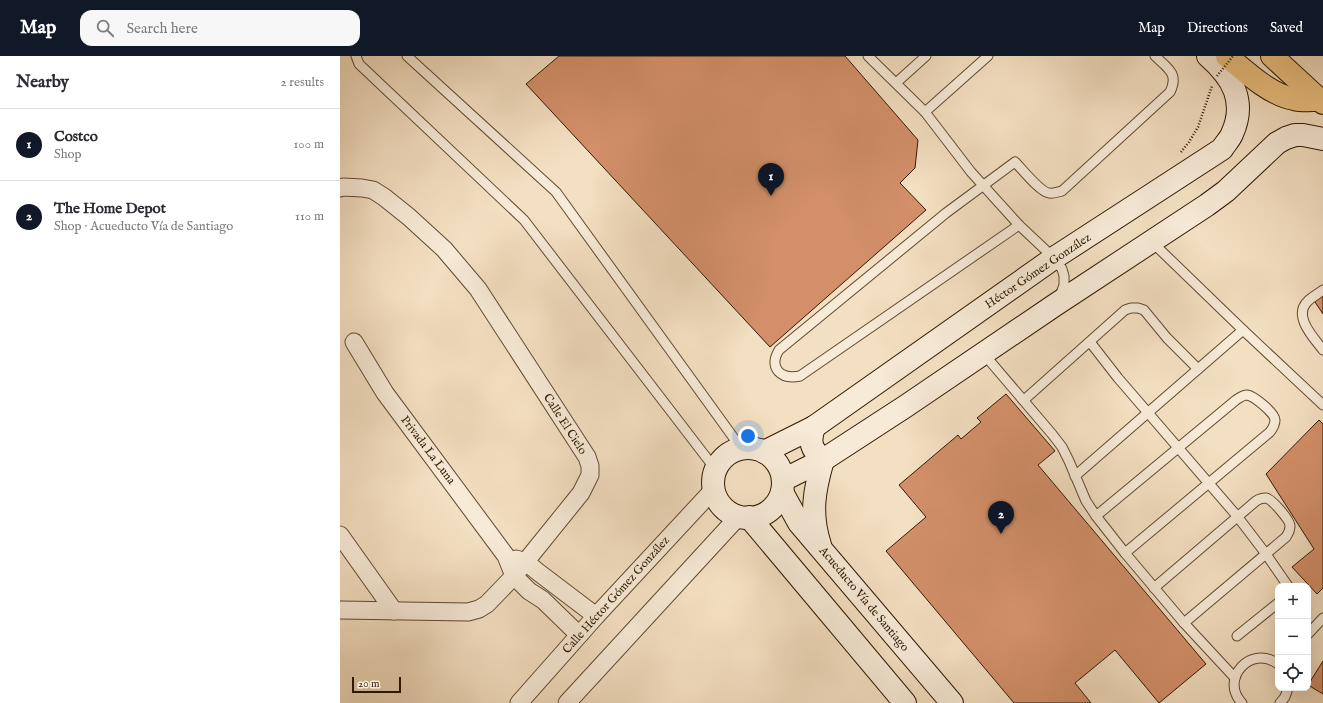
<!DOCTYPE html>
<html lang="en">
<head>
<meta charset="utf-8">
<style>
  :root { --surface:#fff; --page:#f7f7f7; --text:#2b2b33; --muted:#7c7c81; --line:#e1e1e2; --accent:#111827 }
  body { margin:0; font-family:"IM FELL English",serif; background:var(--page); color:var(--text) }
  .controls { position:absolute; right:12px; bottom:12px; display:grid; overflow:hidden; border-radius:8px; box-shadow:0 4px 16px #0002 }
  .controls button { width:36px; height:36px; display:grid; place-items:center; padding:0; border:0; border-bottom:1px solid var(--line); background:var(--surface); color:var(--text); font:20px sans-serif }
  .scale { position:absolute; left:12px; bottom:10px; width:49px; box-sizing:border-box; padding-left:4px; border:2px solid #301901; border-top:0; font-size:11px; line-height:14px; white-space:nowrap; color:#301901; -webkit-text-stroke:3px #f7ead7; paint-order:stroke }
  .you { position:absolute; left:408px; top:380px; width:14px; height:14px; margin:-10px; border:3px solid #fff; border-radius:50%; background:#1a73e8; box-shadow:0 0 0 6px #1a73e833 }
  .badge { display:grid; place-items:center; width:26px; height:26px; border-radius:50%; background:var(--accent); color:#fff; font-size:13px; font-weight:700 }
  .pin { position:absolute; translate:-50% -33px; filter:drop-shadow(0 1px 2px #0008) }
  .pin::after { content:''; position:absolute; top:21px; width:14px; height:12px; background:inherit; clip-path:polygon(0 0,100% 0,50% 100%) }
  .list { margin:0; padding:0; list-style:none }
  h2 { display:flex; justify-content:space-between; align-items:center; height:52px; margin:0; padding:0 16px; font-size:17px }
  h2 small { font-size:13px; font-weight:400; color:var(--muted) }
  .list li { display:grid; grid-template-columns:26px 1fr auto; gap:12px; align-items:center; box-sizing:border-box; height:72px; padding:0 16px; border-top:1px solid var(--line) }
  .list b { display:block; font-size:15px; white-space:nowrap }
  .list p { margin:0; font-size:13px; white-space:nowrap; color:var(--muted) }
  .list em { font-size:13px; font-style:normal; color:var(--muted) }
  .icon { flex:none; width:22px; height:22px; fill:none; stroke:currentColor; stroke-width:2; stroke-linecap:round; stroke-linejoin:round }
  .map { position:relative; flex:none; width:983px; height:647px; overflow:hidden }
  header { display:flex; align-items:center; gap:24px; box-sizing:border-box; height:56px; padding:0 20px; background:var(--accent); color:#fff }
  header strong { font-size:19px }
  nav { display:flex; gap:22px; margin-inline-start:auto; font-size:14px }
  .search { width:280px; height:36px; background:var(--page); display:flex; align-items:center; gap:10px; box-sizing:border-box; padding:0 14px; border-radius:12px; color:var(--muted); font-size:15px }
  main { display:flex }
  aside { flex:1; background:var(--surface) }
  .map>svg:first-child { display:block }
  .building { fill:#d28f69; stroke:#301901 }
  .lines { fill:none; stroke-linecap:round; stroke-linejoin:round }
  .lane-casing { stroke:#614a31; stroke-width:11 }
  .street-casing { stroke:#614a31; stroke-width:19 }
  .secondary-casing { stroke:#301901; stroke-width:24 }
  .highway-casing { stroke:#301901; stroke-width:24 }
  .path { stroke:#301901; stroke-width:2.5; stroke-dasharray:1 2; stroke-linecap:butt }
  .lane { stroke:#f7ead7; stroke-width:9 }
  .street { stroke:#f7ead7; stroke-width:17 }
  .secondary { stroke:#f7ead7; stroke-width:22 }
  .highway { stroke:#eac080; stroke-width:22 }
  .path-bridge { stroke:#301901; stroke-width:2.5; stroke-dasharray:1 2; stroke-linecap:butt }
  .labels { text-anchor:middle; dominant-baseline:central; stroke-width:3.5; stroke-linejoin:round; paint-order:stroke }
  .street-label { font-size:12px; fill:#301901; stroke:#f7ead7 }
</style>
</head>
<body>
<header>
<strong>Map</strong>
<div class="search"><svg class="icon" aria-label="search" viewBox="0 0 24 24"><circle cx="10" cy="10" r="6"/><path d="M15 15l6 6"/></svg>Search here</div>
<nav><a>Map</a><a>Directions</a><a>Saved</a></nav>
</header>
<main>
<aside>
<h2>Nearby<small>2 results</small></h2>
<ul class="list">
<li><span class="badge">1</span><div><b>Costco</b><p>Shop</p></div><em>100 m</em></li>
<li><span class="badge">2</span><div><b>The Home Depot</b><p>Shop · Acueducto Vía de Santiago</p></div><em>110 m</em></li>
</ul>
</aside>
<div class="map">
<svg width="983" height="647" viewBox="0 0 983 647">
  <rect width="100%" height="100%" fill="#f3dfc1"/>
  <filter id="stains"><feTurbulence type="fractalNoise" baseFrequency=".005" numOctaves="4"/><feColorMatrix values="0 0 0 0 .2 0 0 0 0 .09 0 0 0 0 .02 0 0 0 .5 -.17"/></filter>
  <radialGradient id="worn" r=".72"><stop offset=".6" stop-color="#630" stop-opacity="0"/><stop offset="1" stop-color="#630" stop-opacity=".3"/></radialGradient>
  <g class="building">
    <path d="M219,0H505L578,84L575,112L560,127L586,154L430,291L186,28Z"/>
    <path d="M983,237V258L973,243Z"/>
    <path d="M666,338L715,395L698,409L866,608L819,647L775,594L735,627L751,647H674L546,495L586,461L559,429L618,379L621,383L641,366L637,362Z"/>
    <path d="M979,364L983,368V532L977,538L952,511L974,493L926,418Z"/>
    <path d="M983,605V638L968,629Z"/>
  </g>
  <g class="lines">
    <g class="lane-casing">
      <g id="lane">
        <path d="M16,0L19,8L184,164L376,414"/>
        <path d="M67,0L216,136L401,392"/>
        <path d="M528,0L585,56L631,116L679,169L714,202L722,213L724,220V229L720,240"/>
        <path d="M556,27L586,0"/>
        <path d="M585,56L648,0"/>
        <path d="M679,169L460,320C441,324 428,312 439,294L606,157L675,106C682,113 700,136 709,137C713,138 717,136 722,135L830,36C839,18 828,12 815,0"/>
        <path d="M812,186L903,274L983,349"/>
        <path d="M983,234C978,238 972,241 968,245C952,260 974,282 983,294"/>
        <path d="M750,286L778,322L897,460L926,498L948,530"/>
        <path d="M643,297L712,378L722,391L729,405L746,445L756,460L785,497L844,567L895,622"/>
        <path d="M684,344L785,254L791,252H798L804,254L827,282L858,313"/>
        <path d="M735,420L903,274"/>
        <path d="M756,460L896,344C899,342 903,339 907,339C914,340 935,357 935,364C935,369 933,372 930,376L785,497"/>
        <path d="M814,532L916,445C919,443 923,442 926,442C932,443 950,464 950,470C950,474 948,478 946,481L844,567"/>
        <path d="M968,578L983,562"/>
        <path d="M897,580L938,547"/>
        <path d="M902,647C879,623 911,588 938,608"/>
        <path d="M940,647L945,641L948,632"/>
      </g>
    </g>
    <g class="street-casing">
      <g id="street">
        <path d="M0,132L3,131L22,132L33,134L44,141L69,161L104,193L138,233L247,401L250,410V419L241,437L174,520L147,548L139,553L128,556L0,554"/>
        <path d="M14,286L45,337L166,500L174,520L189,535L203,544L239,579"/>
        <path d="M0,479L54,555"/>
        <path d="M176,503L186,506L198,516L256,560"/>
        <path d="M179,647L256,560L374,433"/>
        <path d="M227,647L399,460"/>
      </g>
    </g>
    <g class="secondary-casing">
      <g id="secondary">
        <path d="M474,371C469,387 471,393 483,404C474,435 470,458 480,489"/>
        <circle cx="408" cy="427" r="35"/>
        <path d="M424,396L474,371L714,202L882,93C885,88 890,83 892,78C907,45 892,21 868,0"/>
        <path d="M443,424L483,404L566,350L715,249L867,149L886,135L937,87L946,82L955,79H963L983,83"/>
        <path d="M442,436L459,467L612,647"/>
        <path d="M409,461L565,647"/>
      </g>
    </g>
    <g class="highway-casing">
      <g id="highway">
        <path d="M887,0C905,15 930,39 954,43C962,45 971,44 979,44"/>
        <path d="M932,0L983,47"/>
      </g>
    </g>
    <path class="path" d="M841,96L849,86L858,71L872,30"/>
    <use href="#lane" class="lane"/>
    <use href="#street" class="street"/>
    <use href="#secondary" class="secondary"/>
    <use href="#highway" class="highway"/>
    <path class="path-bridge" d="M877,20L893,0"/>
  </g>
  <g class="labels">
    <g class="street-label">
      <text transform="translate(698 215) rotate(-34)">Héctor Gómez González</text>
      <text transform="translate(225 368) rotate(57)">Calle El Cielo</text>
      <text transform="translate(88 394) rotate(53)">Privada La Luna</text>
      <text transform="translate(276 539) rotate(-48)">Calle Héctor Gómez González</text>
      <text transform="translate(524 543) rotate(50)">Acueducto Vía de Santiago</text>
    </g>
  </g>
  <rect width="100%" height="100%" filter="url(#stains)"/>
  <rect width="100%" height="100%" fill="url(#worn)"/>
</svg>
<div class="controls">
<button>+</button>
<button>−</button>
<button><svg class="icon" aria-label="locate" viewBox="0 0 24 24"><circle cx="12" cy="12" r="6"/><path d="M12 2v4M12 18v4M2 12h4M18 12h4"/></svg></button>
</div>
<div class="scale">20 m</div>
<div class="you"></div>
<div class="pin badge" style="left:431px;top:140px">1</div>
<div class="pin badge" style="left:661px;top:478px">2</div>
</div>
</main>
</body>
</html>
